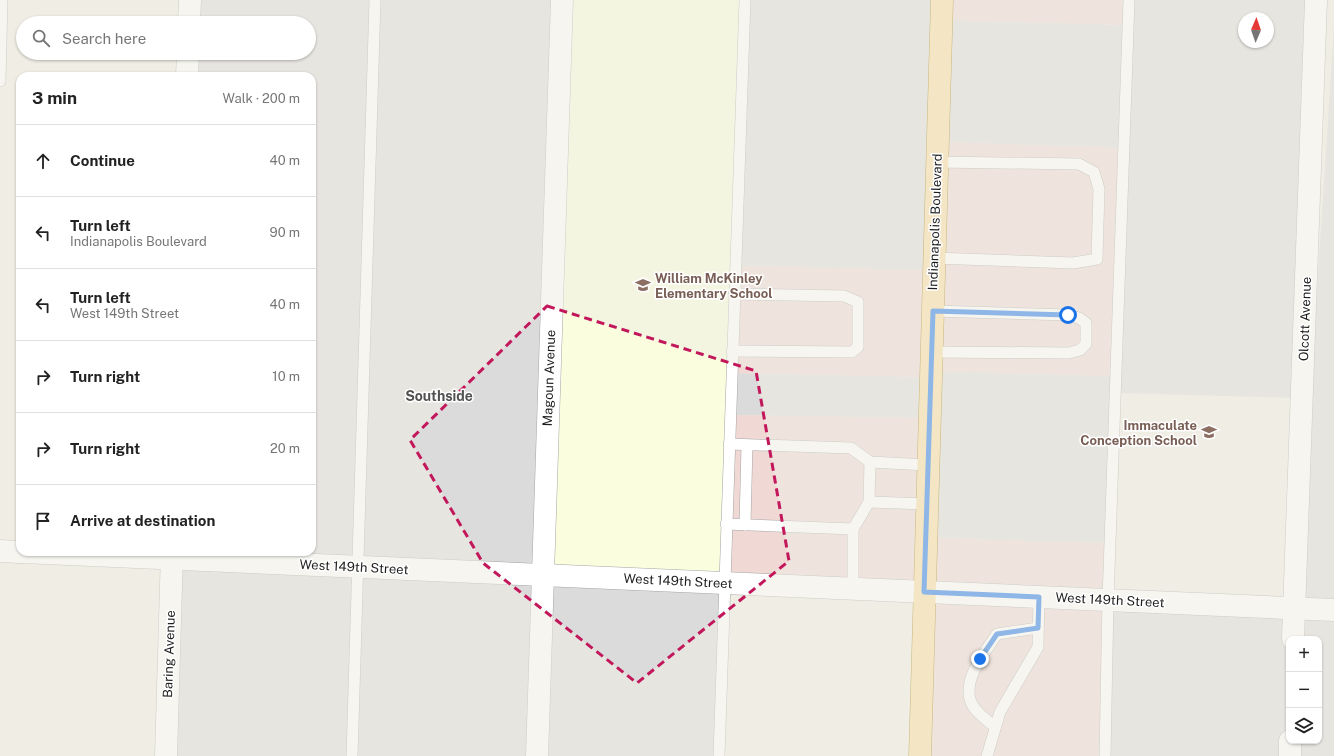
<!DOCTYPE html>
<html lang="en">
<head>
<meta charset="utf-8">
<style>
  :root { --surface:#fff; --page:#f6f6f6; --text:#222; --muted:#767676; --line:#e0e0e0 }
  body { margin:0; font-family:"Public Sans",sans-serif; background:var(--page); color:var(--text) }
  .controls { position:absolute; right:12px; bottom:12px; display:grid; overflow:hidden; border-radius:8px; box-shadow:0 1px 3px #0004 }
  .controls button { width:36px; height:36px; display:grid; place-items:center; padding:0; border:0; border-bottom:1px solid var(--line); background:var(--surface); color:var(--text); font:20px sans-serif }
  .compass { position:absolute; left:1238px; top:12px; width:36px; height:36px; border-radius:50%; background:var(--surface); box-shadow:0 1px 3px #0004; rotate:2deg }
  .stop { position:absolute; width:12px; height:12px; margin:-9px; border:3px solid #1a73e8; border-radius:50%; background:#fff }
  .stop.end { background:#1a73e8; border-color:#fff; box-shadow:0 1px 4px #0008 }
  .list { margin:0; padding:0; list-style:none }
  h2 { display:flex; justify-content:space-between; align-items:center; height:52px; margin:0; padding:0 16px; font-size:17px }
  h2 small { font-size:13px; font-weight:400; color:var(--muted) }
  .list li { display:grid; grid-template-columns:26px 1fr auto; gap:12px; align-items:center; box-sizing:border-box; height:72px; padding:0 16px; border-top:1px solid var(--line) }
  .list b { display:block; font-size:15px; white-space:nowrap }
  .list p { margin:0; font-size:13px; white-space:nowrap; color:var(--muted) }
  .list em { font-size:13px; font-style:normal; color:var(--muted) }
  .icon { flex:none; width:22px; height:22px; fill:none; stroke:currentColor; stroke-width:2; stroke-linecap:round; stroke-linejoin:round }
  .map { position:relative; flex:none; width:1334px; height:756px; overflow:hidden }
  .search { position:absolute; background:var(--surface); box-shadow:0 1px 3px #0004; left:16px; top:16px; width:300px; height:44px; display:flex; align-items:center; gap:10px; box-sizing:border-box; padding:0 14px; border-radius:22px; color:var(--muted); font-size:15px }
  .panel { position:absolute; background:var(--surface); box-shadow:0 1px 3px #0004; left:16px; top:72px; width:300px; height:484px; border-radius:12px }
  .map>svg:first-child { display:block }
  .residential { fill:#dcdbdb; fill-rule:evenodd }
  .commercial { fill:#f0d8d4 }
  .education { fill:#fbfede }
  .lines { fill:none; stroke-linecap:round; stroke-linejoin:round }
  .service-casing { stroke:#a5a5a5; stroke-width:12 }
  .minor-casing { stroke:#a5a5a5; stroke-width:23 }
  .primary-casing { stroke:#967702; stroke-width:23 }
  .service { stroke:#fff; stroke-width:11 }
  .minor { stroke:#fff; stroke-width:22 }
  .primary { stroke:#fade9e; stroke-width:22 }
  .route { stroke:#1a73e8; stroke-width:5 }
  .marked { fill:none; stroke:#c2185b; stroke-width:3; stroke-dasharray:8 5; stroke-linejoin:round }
  .labels { text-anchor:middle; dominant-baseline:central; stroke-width:3; stroke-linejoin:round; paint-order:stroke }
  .street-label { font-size:13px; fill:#1e1e1e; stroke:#fff }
  .education-label { font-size:13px; font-weight:bold; fill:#785e54; stroke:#fff; text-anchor:start }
  .neighbourhood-label { font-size:14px; font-weight:bold; fill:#515151; stroke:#fff }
</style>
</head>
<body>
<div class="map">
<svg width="1334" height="756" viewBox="0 0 1334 756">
  <rect width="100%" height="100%" fill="#efede4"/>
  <g class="residential">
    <path d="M192,0H560L534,756H170L176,552H312V76H190L191,53H309V23H191Z"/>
    <path d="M747,0H939L931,270L739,266Z"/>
    <path d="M1131,0H1313L1299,398L1118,393ZM1244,18H1268V42H1244Z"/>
    <path d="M945,20L1125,25L1121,148L941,142Z"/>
    <path d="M1334,26V607L1297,605Z"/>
    <path d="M934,371L1112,376L1108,543L929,538Z"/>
    <path d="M733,373L928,377V418L733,415Z"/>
    <path d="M546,579L721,587L716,756H540Z"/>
    <path d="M1110,602L1293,611L1289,639L1288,756H1106Z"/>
    <path d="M1297,612L1334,613V756H1293V741H1319V639H1296Z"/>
  </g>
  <g class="commercial">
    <path d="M945,0H1126V25L945,20Z"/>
    <path d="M941,142L1121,148L1112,376L934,371Z"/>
    <path d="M739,266L931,270L928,377L733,373Z"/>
    <path d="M733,415L928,418L922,590L726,581Z"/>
    <path d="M929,538L1108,543L1106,598L928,589Z"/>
    <path d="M926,594L1110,602L1106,756H922Z"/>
  </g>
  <path class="education" d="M566,0H740L719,578L548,570Z"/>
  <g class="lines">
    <g class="service-casing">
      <g id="service">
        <path d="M0,81L2,0"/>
        <path d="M934,258L1073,263L1097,259L1099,189L1094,172L1079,164L937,162"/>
        <path d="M732,351L852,352L858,347V302L844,296L734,294"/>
        <path d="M932,352L1069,353L1080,350L1086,344V323L1079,318L1068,315L933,311"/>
        <path d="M729,444L851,448L870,462L928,465"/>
        <path d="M869,502L927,504"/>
        <path d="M726,524L853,529"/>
        <path d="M745,525L747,445"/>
        <path d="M853,589V529L869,502L870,462"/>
        <path d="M995,727C988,721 978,714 973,706C959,683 985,652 997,634L1038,628"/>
        <path d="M352,756L375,0"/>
        <path d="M719,756L745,0"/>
        <path d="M987,756L1000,712L1038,647L1039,597"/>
        <path d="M1105,756L1108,600L1129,0"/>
      </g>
    </g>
    <g class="minor-casing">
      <g id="minor">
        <path d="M189,23L190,0"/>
        <path d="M187,76L188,53"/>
        <path d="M0,551L20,552"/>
        <path d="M22,552L1334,610"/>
        <path d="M1293,639L1316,0"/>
        <path d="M166,756L172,552"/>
        <path d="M537,756L562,0"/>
        <path d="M1290,756V741"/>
      </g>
    </g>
    <g class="primary-casing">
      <path id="primary" d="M920,756L942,0"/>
    </g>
    <use href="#service" class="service"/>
    <use href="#minor" class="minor"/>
    <use href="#primary" class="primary"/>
  </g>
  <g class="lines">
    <path class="route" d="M980,659L997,634L1038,628L1039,597L924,592L933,311L1068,315"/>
  </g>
  <path d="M0 0H1334V756H0ZM547,306L756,371L789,561L637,683L483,563L410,440Z" fill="#efede4" fill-opacity=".55" fill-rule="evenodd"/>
  <path class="marked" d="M547,306L756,371L789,561L637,683L483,563L410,440Z"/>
  <defs>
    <g id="school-bare" transform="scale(1.2)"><path d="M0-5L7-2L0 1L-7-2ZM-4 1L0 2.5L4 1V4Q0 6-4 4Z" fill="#8d6e63" stroke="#fff" stroke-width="2.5" paint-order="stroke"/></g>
  </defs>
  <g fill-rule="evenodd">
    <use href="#school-bare" x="643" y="285"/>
    <use href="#school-bare" x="1209" y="432"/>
  </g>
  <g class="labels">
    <g class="street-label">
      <text transform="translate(935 222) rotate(-88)">Indianapolis Boulevard</text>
      <text transform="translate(1305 319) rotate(-88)">Olcott Avenue</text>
      <text transform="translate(549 378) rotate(-88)">Magoun Avenue</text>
      <text transform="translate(354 567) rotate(3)">West 149th Street</text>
      <text transform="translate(678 581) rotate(3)">West 149th Street</text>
      <text transform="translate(1110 600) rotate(3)">West 149th Street</text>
      <text transform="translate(169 654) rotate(-88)">Baring Avenue</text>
    </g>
    <g class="education-label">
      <text x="655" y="278">William McKinley<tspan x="655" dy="15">Elementary School</tspan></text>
      <text x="1197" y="425" text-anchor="end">Immaculate<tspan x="1197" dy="15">Conception School</tspan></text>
    </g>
    <g class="neighbourhood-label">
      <text x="439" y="396">Southside</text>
    </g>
  </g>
</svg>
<div class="controls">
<button>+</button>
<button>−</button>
<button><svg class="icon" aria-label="layers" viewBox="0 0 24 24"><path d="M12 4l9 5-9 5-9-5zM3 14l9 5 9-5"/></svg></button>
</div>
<svg class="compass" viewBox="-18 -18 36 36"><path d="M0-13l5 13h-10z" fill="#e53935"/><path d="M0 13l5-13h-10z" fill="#767676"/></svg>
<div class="stop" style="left:1068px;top:315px"></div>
<div class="stop end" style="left:980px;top:659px"></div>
<div class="search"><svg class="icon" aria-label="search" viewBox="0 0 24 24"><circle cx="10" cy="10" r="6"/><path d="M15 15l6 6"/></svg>Search here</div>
<section class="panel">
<h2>3 min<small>Walk · 200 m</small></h2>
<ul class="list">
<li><svg class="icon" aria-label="ahead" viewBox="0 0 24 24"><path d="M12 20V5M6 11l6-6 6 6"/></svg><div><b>Continue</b></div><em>40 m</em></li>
<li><svg class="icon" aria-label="left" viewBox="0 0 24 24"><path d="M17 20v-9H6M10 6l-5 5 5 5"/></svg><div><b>Turn left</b><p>Indianapolis Boulevard</p></div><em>90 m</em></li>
<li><svg class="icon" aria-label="left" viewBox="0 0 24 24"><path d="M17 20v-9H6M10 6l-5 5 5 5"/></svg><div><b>Turn left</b><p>West 149th Street</p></div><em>40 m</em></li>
<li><svg class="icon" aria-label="right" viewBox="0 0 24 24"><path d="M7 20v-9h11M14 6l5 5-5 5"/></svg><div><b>Turn right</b></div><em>10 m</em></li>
<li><svg class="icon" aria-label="right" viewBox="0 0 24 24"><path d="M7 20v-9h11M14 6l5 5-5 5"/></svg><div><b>Turn right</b></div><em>20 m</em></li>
<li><svg class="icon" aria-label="arrive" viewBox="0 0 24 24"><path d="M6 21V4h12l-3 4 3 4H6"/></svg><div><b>Arrive at destination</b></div></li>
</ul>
</section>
</div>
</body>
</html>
